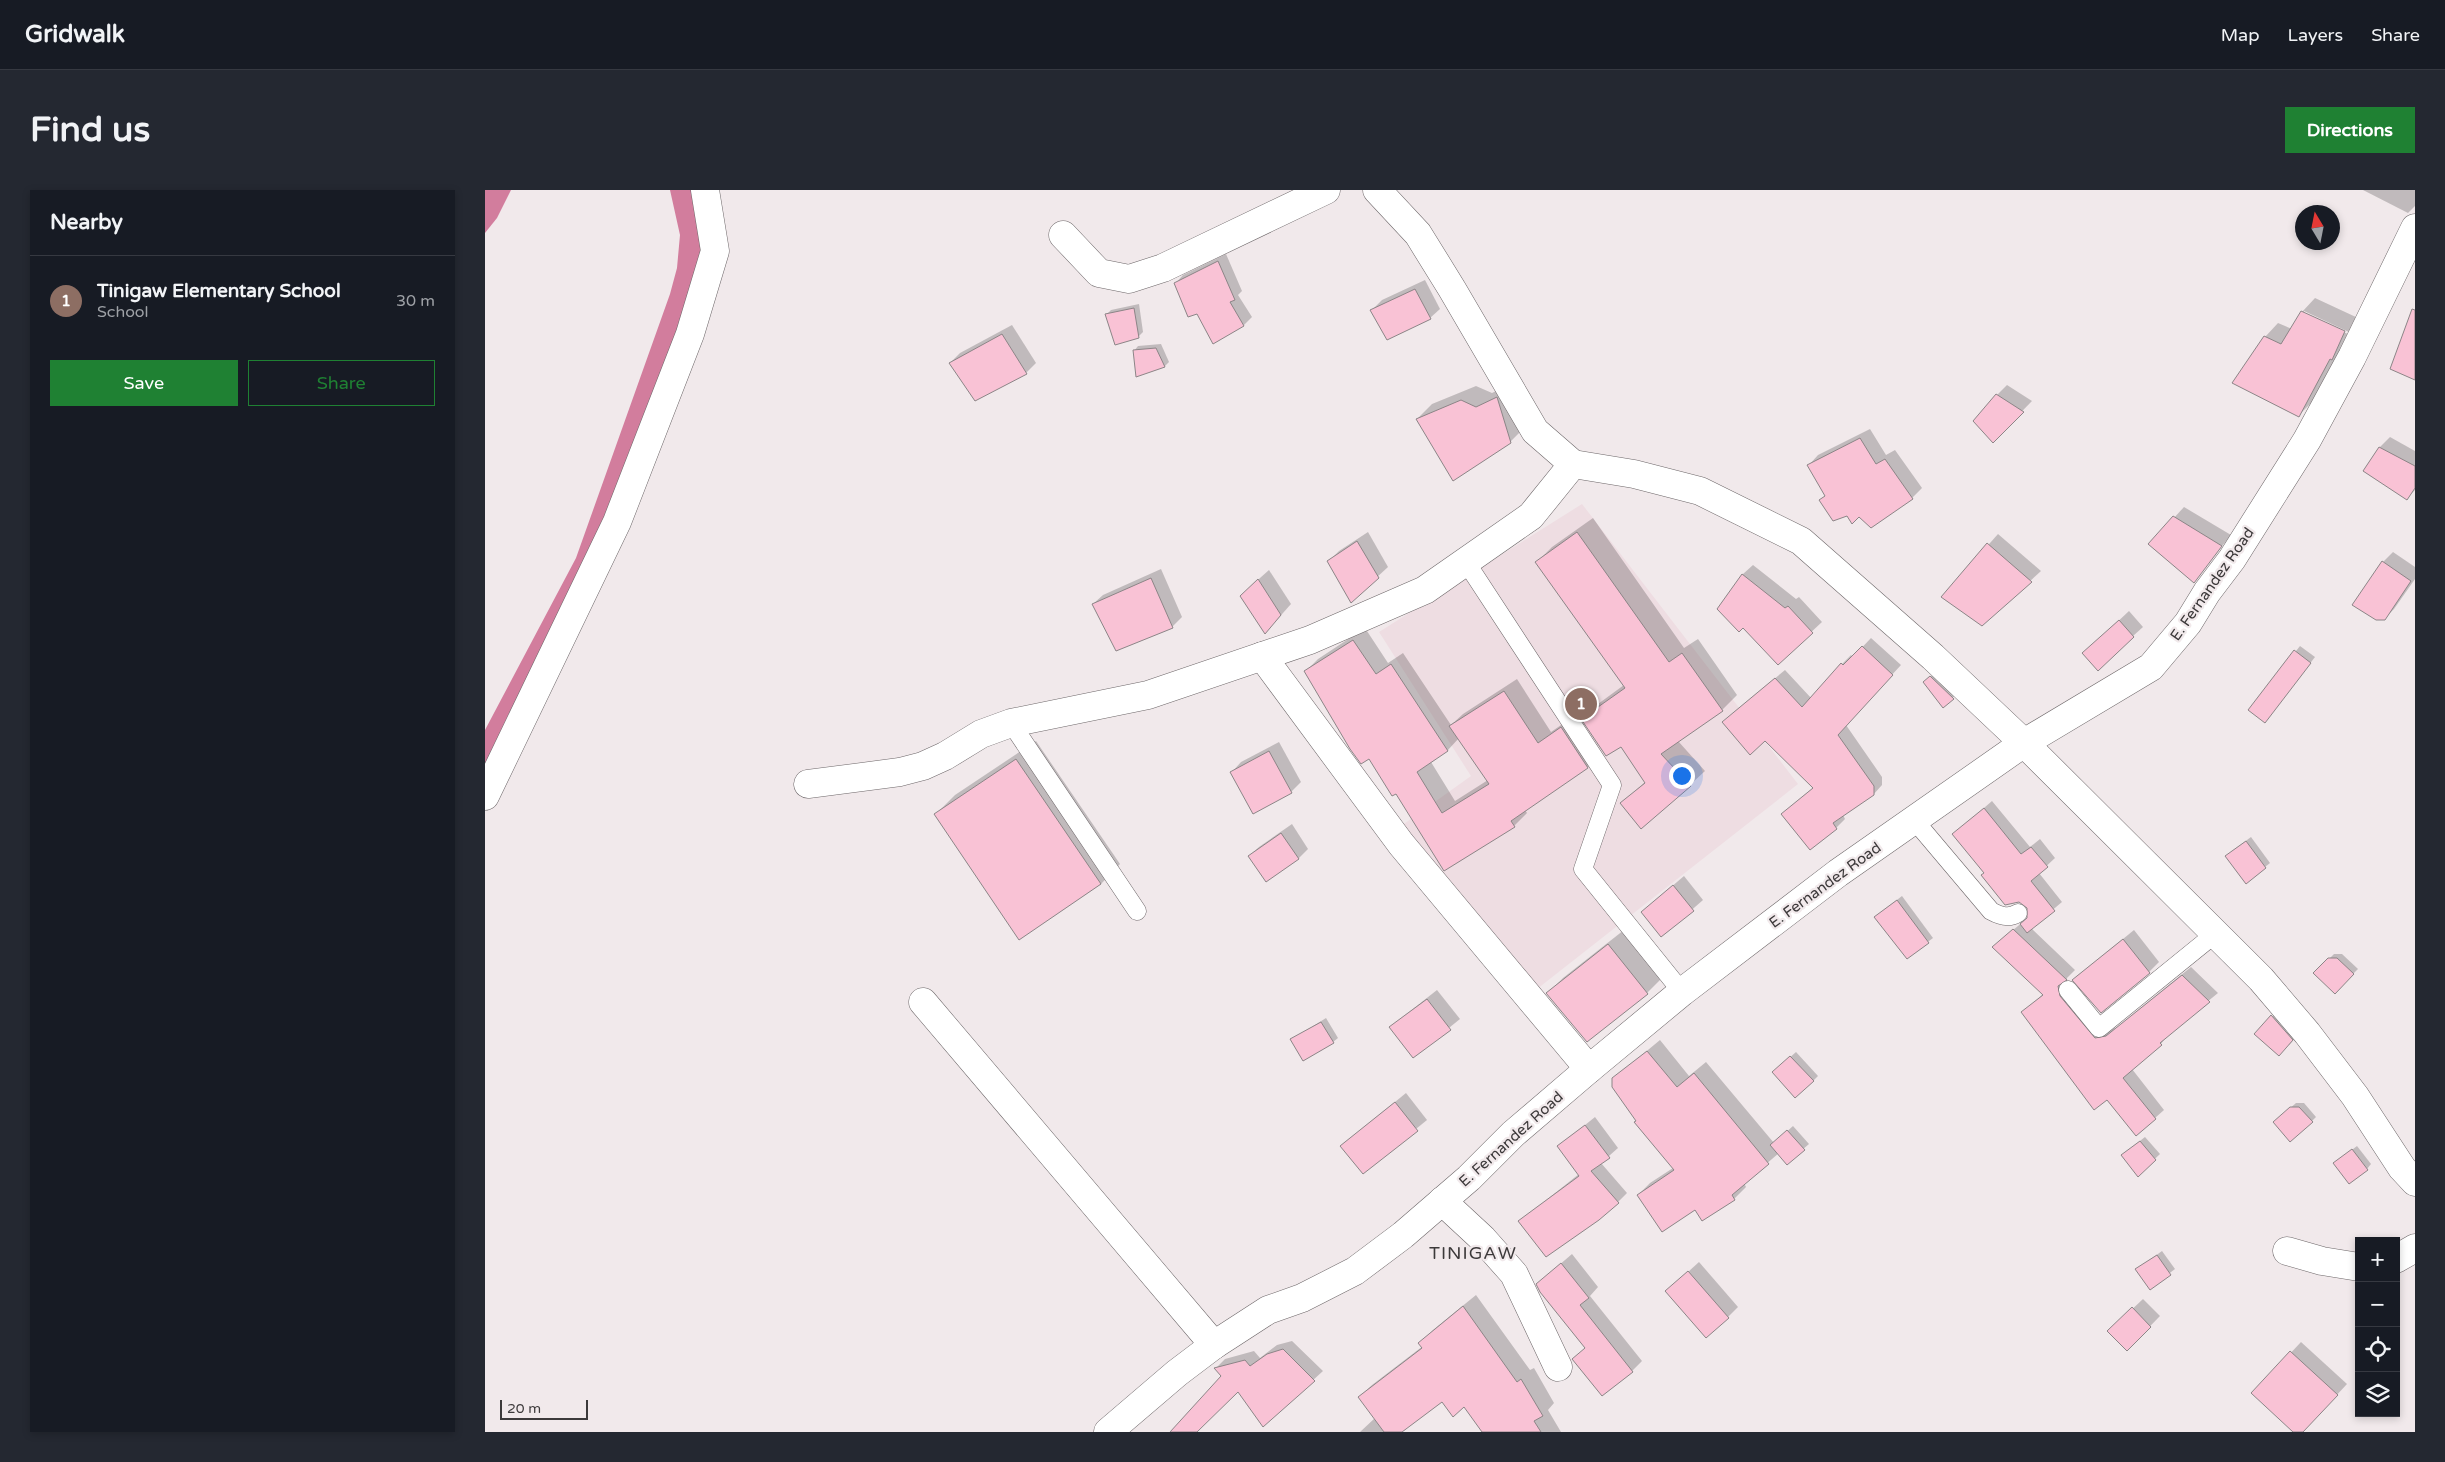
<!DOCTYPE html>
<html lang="en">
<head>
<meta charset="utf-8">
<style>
  :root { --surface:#171b24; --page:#242831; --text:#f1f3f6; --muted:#9ea1a6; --line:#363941; --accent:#1f8133 }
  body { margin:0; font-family:"Varela Round",sans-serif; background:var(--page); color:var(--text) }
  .controls { position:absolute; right:15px; bottom:15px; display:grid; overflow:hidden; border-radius:0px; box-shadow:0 2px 8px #0003 }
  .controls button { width:45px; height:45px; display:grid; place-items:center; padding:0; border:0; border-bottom:1px solid var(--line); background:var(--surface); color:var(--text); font:25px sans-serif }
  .compass { position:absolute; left:1810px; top:15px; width:45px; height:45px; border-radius:50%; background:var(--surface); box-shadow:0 2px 8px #0003; rotate:350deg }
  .scale { position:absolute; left:15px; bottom:12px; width:88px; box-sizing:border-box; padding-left:5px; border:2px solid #3c393a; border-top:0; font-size:14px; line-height:18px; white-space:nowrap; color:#3c393a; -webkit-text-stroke:4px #f1e9eb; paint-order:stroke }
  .you { position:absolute; left:1196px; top:585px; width:18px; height:18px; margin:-12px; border:4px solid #fff; border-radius:50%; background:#1a73e8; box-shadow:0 0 0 8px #1a73e833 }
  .badge { display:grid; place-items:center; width:32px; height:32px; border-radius:50%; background:var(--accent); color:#fff; font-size:16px; font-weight:700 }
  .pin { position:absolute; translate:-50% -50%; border:2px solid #fff; box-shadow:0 1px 5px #0006 }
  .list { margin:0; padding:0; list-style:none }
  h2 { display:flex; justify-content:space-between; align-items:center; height:65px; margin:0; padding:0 20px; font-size:21px }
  h2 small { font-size:16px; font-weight:400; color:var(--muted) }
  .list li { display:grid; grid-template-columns:32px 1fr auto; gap:15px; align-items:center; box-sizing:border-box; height:90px; padding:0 20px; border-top:1px solid var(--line) }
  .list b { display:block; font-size:19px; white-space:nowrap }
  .list p { margin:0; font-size:16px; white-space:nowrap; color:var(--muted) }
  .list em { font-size:16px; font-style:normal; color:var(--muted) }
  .actions { display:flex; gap:10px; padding:15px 20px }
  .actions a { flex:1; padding:11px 0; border:1px solid var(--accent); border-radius:0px; text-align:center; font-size:18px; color:var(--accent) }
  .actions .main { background:var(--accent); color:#fff }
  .icon { flex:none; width:28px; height:28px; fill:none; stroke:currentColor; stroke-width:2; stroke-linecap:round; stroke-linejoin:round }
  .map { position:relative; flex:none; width:1930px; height:1242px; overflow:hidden; border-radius:0px }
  header { display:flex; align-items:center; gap:30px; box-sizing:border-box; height:70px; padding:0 25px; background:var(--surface); border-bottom:1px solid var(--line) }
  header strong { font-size:24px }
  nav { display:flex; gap:28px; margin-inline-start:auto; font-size:18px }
  .intro { display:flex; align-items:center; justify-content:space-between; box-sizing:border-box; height:120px; padding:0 30px }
  h1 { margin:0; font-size:35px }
  .button { padding:12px 22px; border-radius:0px; background:var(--accent); color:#fff; font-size:18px; font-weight:700 }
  main { display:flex; gap:30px; padding:0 30px }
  aside { flex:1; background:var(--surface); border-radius:0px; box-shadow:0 2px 8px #0003 }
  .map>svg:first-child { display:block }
  .built { fill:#eedde2 }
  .water { fill:#d27d9d }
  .shadow { fill:#0003; fill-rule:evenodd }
  .building { fill:#f9c2d5; stroke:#8c8587 }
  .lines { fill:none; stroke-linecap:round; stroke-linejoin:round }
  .lane-casing { stroke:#6d6769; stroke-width:19 }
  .street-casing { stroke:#6d6769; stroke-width:29 }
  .secondary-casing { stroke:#6d6769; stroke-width:29 }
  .lane { stroke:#fff; stroke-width:18 }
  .street { stroke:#fff; stroke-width:28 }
  .secondary { stroke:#fff; stroke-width:28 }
  .labels { text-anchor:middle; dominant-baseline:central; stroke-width:4.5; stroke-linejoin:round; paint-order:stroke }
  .street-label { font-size:15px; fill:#3c393a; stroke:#f1e9eb }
  .quarter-label { font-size:18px; letter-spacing:1px; fill:#3c393a; stroke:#f1e9eb }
</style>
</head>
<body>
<header>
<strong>Gridwalk</strong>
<nav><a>Map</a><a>Layers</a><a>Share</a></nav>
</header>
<div class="intro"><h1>Find us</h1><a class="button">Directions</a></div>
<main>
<aside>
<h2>Nearby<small></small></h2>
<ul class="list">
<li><span class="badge" style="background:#8d6e63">1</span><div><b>Tinigaw Elementary School</b><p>School</p></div><em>30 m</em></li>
</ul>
<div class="actions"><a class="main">Save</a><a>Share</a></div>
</aside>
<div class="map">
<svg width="1930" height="1242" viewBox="0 0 1930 1242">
  <rect width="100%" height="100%" fill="#f1e9eb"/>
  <path class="built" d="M1097,314L1313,594L1052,799L916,636L986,586L894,442Z"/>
  <g class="water">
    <path d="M0,0H26L12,28L0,43Z"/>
    <path d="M185,0H206L218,49L211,104L107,369L0,584V540L91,368L185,104L192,78L195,45Z"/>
  </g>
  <g class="shadow">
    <path d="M1878,0H1930V16L1923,23Z"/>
    <path d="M741,64L757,101L753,105L767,127L759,135L729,152L712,122L690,94L698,85Z"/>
    <path d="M940,90L955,119L945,128L887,120L897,110Z"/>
    <path d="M1830,108L1873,128L1866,143L1819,121V124L1865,145L1827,212L1813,226L1780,147L1793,133L1807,139L1817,122Z"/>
    <path d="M654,114L658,142L653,147L621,125L626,120Z"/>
    <path d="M527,135L551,173L541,183L465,173L475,163Z"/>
    <path d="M676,154L684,172L680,176L652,185L649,161L653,156Z"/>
    <path d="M1027,193L1040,237L1025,252L932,229L947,214L991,196L1007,203Z"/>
    <path d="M1522,195L1547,211L1508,251L1512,205Z"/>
    <path d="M1385,239L1401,265L1410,260L1437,298L1427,308L1374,326L1362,324L1336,310L1341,305L1324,275L1333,265Z"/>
    <path d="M1905,247L1930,261V300L1922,308L1879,281L1895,257Z"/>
    <path d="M1699,317L1746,345L1709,391L1665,354Z"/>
    <path d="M1108,328L1199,458L1213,449L1252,505L1237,520L1193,551L1220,581L1205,595L1137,613L1161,591L1136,555L1098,529L1113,514L1139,495L1052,372L1067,357Z"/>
    <path d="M883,342L903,377L866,411L844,371L854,361Z"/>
    <path d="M1513,344L1556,381L1497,435L1458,406Z"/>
    <path d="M1908,362L1930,377V389L1909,419L1899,429L1898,372Z"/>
    <path d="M1268,375L1311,409L1314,407L1337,432L1293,473L1259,436L1234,419L1258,384Z"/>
    <path d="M676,379L697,427L687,437L608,414L618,405Z"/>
    <path d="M784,380L806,414L790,432L766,396Z"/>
    <path d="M1644,421L1658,437L1648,446L1609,454Z"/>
    <path d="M880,438L903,473L918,463L966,535L978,524L1032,489L1066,542L1089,526L1115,565L1103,577L1040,620L1042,623L1029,636L959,679L911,602L821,481L833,469ZM974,548L1003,590L970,611L946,572L963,560Z"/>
    <path d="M1386,448L1416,475L1361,535L1397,587V595L1388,605L1358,625L1360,629L1351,638L1297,624L1329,597L1280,550L1248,523L1300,480L1327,509L1357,474L1366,465L1368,467Z"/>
    <path d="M1815,456L1830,467L1780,532L1764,520Z"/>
    <path d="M1451,482L1473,503L1458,516L1444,488Z"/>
    <path d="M551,551L635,674L616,694L535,748L451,624L470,605Z"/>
    <path d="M794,552L816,592L806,602L747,582L756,572Z"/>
    <path d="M1507,611L1545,657L1555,649L1570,668L1554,683L1577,712L1546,738L1590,780L1582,788L1583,797L1619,840L1631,838L1706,777L1733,803L1683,844L1676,854L1647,879L1679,920L1670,928L1622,908L1538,822L1558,804L1517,749L1544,727L1543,717L1500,683L1469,644Z"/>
    <path d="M807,634L823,659L814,668L781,691L764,666L774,657Z"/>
    <path d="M1766,647L1785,673L1761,692L1746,662Z"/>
    <path d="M1199,686L1218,710L1177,746L1157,722Z"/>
    <path d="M1417,706L1448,748L1422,768L1395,723Z"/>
    <path d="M1139,740L1177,788L1162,803L1102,851L1063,803L1078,788Z"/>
    <path d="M1649,740L1674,772L1664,782L1588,790Z"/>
    <path d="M1849,764H1857L1873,779L1850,802L1830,783Z"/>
    <path d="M952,800L975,829L928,867L905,837Z"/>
    <path d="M1797,816L1817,840L1804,855L1771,844Z"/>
    <path d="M841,828L853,848L848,852L806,850Z"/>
    <path d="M1175,850L1204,886L1221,872L1289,953L1308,936L1324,954L1302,973L1294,963L1259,993L1261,997L1249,1009L1210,1018L1153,1005L1165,993L1188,978L1153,931L1128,889Z"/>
    <path d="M1311,862L1333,886L1328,891L1293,878Z"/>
    <path d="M921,903L942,930L878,982L856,956Z"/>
    <path d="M1811,913H1819L1831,927L1827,931L1794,928Z"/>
    <path d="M1110,927L1133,958L1116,973L1142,1003L1133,1012L1035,1031L1094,984L1074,956Z"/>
    <path d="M1660,947L1675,964L1653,985L1642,961Z"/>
    <path d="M1872,956L1886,974L1882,979L1855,969Z"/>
    <path d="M1677,1061L1690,1079L1665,1098L1652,1079Z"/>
    <path d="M1087,1064L1113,1097L1105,1106L1157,1171L1147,1181L1089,1169L1101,1157L1052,1094Z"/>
    <path d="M1214,1072L1253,1117L1243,1127L1192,1092Z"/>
    <path d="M991,1105L1045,1180L1049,1178L1069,1213L1063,1220L1076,1242H998L979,1215L958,1211L913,1242H875L890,1228L874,1207L887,1195L938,1156L935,1153L948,1140Z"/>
    <path d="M1658,1109L1675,1126L1642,1160L1624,1141Z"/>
    <path d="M807,1151L838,1181L779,1235L753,1200L731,1178L740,1169L769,1161L775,1168L792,1155Z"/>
    <path d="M1816,1152L1862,1194L1824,1235L1768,1203Z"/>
  </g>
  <g class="building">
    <path d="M733,71L750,110L745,112L759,136L728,154L712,124L703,127L689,93Z"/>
    <path d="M930,99L946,129L902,150L885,120Z"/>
    <path d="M649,118L654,148L630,155L620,124Z"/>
    <path d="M1927,119L1930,120V190L1905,179Z"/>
    <path d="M1816,121L1860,141L1847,170L1845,169L1814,227L1747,193L1779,146L1796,154Z"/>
    <path d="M517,144L542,184L490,211L464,173Z"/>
    <path d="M671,158L680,177L651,187L648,160Z"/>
    <path d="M1511,204L1539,222L1508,253L1488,231Z"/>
    <path d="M1012,207L1026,253L968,291L931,229L976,210L991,217Z"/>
    <path d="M1375,248L1391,274L1400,269L1428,309L1386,338L1374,327L1367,334L1362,326L1348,331L1334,310L1340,306L1322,275Z"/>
    <path d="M1894,257L1930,276V298L1922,310L1878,281Z"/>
    <path d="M1688,326L1737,356L1709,393L1663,354Z"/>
    <path d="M1092,342L1184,472L1197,463L1238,521L1176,564L1206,596L1156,639L1135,613L1160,593L1136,557L1121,566L1096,529L1140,498L1050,372Z"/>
    <path d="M872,351L894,388L866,413L842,371Z"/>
    <path d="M1502,353L1547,392L1497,436L1456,407Z"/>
    <path d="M1897,371L1926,391L1900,430H1891L1867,415Z"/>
    <path d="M1257,384L1300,418L1303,416L1328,443L1293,475L1258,438L1254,442L1232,419Z"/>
    <path d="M666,388L688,438L631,461L607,414Z"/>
    <path d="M773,389L796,425L780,444L755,406Z"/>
    <path d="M1634,430L1649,447L1613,481L1597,463Z"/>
    <path d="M868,450L891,484L906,474L963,561L932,582L957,623L1004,594L964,536L1019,501L1053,553L1076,537L1103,578L1026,631L1030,637L959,681L911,604L907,606L884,569L876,574L865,559L819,481Z"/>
    <path d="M1377,456L1408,485L1353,545L1389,596V605L1348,633L1352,639L1325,660L1296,624L1328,598L1280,551L1265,565L1237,532L1290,488L1317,517L1356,473L1358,475Z"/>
    <path d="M1809,460L1826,473L1780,533L1763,520Z"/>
    <path d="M1445,486L1469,509L1458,518L1438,492Z"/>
    <path d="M784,561L807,603L768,624L745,582Z"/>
    <path d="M531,569L616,694L534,750L449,624Z"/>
    <path d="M1499,618L1536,664L1546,657L1563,677L1546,691L1570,721L1542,743L1535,734L1542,728V718L1534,712L1520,715L1496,685L1499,683L1467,644Z"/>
    <path d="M796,643L814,669L781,692L763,666Z"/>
    <path d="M1761,651L1781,678L1761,694L1740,666Z"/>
    <path d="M1188,695L1209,721L1176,747L1156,722Z"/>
    <path d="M1412,710L1444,753L1422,769L1389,727Z"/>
    <path d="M1528,739L1582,790L1573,796L1575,806L1610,848L1621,846L1697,785L1725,812L1675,853L1677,855L1638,888L1671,929L1651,946L1622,910L1609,920L1536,822L1558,805L1507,757Z"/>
    <path d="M1638,749L1665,783L1616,823L1587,790Z"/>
    <path d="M1123,754L1163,804L1102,852L1061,803Z"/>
    <path d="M1843,768H1852L1869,784L1850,804L1828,783Z"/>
    <path d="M942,809L966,840L928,868L904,837Z"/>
    <path d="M1786,825L1808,850L1794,866L1769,844Z"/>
    <path d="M836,832L849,853L818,871L805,849Z"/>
    <path d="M1162,861L1192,897L1209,883L1284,974L1247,1005L1250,1010L1217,1031L1210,1020L1177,1042L1152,1005L1189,980L1149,932L1151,931L1127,897V888Z"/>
    <path d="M1305,866L1329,891L1310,908L1287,882Z"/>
    <path d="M910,912L933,941L878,984L855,956Z"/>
    <path d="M1805,917H1814L1828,932L1805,952L1788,932Z"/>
    <path d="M1100,935L1125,968L1106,981L1134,1013L1114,1030L1061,1067L1033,1031L1094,986L1072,956Z"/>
    <path d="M1302,940L1320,960L1302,975L1285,955Z"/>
    <path d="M1655,951L1671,970L1653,987L1636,965Z"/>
    <path d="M1867,959L1883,980L1864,994L1848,973Z"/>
    <path d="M1672,1065L1686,1085L1665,1100L1650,1079Z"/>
    <path d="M1076,1073L1104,1108L1095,1115L1148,1182L1117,1206L1087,1169L1100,1158L1055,1102L1051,1094Z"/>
    <path d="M1203,1081L1244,1128L1221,1148L1180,1101Z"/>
    <path d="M978,1116L1032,1192L1036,1189L1058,1226L1049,1231L1056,1242H997L979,1217L968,1227L957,1212L917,1242H899L873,1207L937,1158L933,1153Z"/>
    <path d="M1647,1117L1666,1137L1642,1161L1622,1141Z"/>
    <path d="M798,1159L830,1191L778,1237L753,1202L712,1242H685L736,1186L729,1178L760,1170L765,1176L782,1164Z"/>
    <path d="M1805,1161L1853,1205L1818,1242H1808L1766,1203Z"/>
  </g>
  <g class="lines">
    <g class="lane-casing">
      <g id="lane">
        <path d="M981,372L1127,595L1098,679L1197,802"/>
        <path d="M526,533L652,721"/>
        <path d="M1430,631L1506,721C1515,726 1524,729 1533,723"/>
        <path d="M1583,800L1614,838L1731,743"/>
      </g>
    </g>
    <g class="street-casing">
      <g id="street">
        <path d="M892,0L933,44L967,99L1050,241L1088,274L1149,284L1215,301L1316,351L1448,467L1539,553L1776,789L1822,843L1870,906L1917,978L1930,992"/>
        <path d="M578,45L614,83L644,89L678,78L841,0"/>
        <path d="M777,466L916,654L1104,879"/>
        <path d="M323,594L415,582L438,576L460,566L496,544L526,533L663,505L825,450L940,400L1046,326L1088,274"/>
        <path d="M0,606L132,332L205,144L230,61L220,0"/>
        <path d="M438,812L729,1155"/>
        <path d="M957,1011L998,1049L1029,1084L1073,1177"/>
        <path d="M1802,1061L1837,1071L1874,1077"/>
        <path d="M1911,1069L1930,1058"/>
      </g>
    </g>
    <g class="secondary-casing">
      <path id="secondary" d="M623,1242L692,1183L729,1155L783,1120L817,1108L870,1081L918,1045L984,988L1028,944L1104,879L1197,802L1353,683L1539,553L1666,477L1703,433L1722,402L1747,369L1822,250L1867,167L1930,38"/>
    </g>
    <use href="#lane" class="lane"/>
    <use href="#street" class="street"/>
    <use href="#secondary" class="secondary"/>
  </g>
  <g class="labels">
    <g class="street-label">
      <text transform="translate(1727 394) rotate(-55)">E. Fernandez Road</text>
      <text transform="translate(1340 695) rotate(-36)">E. Fernandez Road</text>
      <text transform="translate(1026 949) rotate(-42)">E. Fernandez Road</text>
    </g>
    <g class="quarter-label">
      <text x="988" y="1063">TINIGAW</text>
    </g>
  </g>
</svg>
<div class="controls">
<button>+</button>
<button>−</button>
<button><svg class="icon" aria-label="locate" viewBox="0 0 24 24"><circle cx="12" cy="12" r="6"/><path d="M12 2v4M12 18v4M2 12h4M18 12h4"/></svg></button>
<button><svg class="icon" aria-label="layers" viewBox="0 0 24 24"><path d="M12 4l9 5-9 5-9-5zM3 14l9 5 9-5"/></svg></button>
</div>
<svg class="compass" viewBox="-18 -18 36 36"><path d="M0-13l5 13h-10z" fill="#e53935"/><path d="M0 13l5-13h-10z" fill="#9ea1a6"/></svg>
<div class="scale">20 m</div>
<div class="you"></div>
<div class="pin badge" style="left:1096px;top:514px;background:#8d6e63">1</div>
</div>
</main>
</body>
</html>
